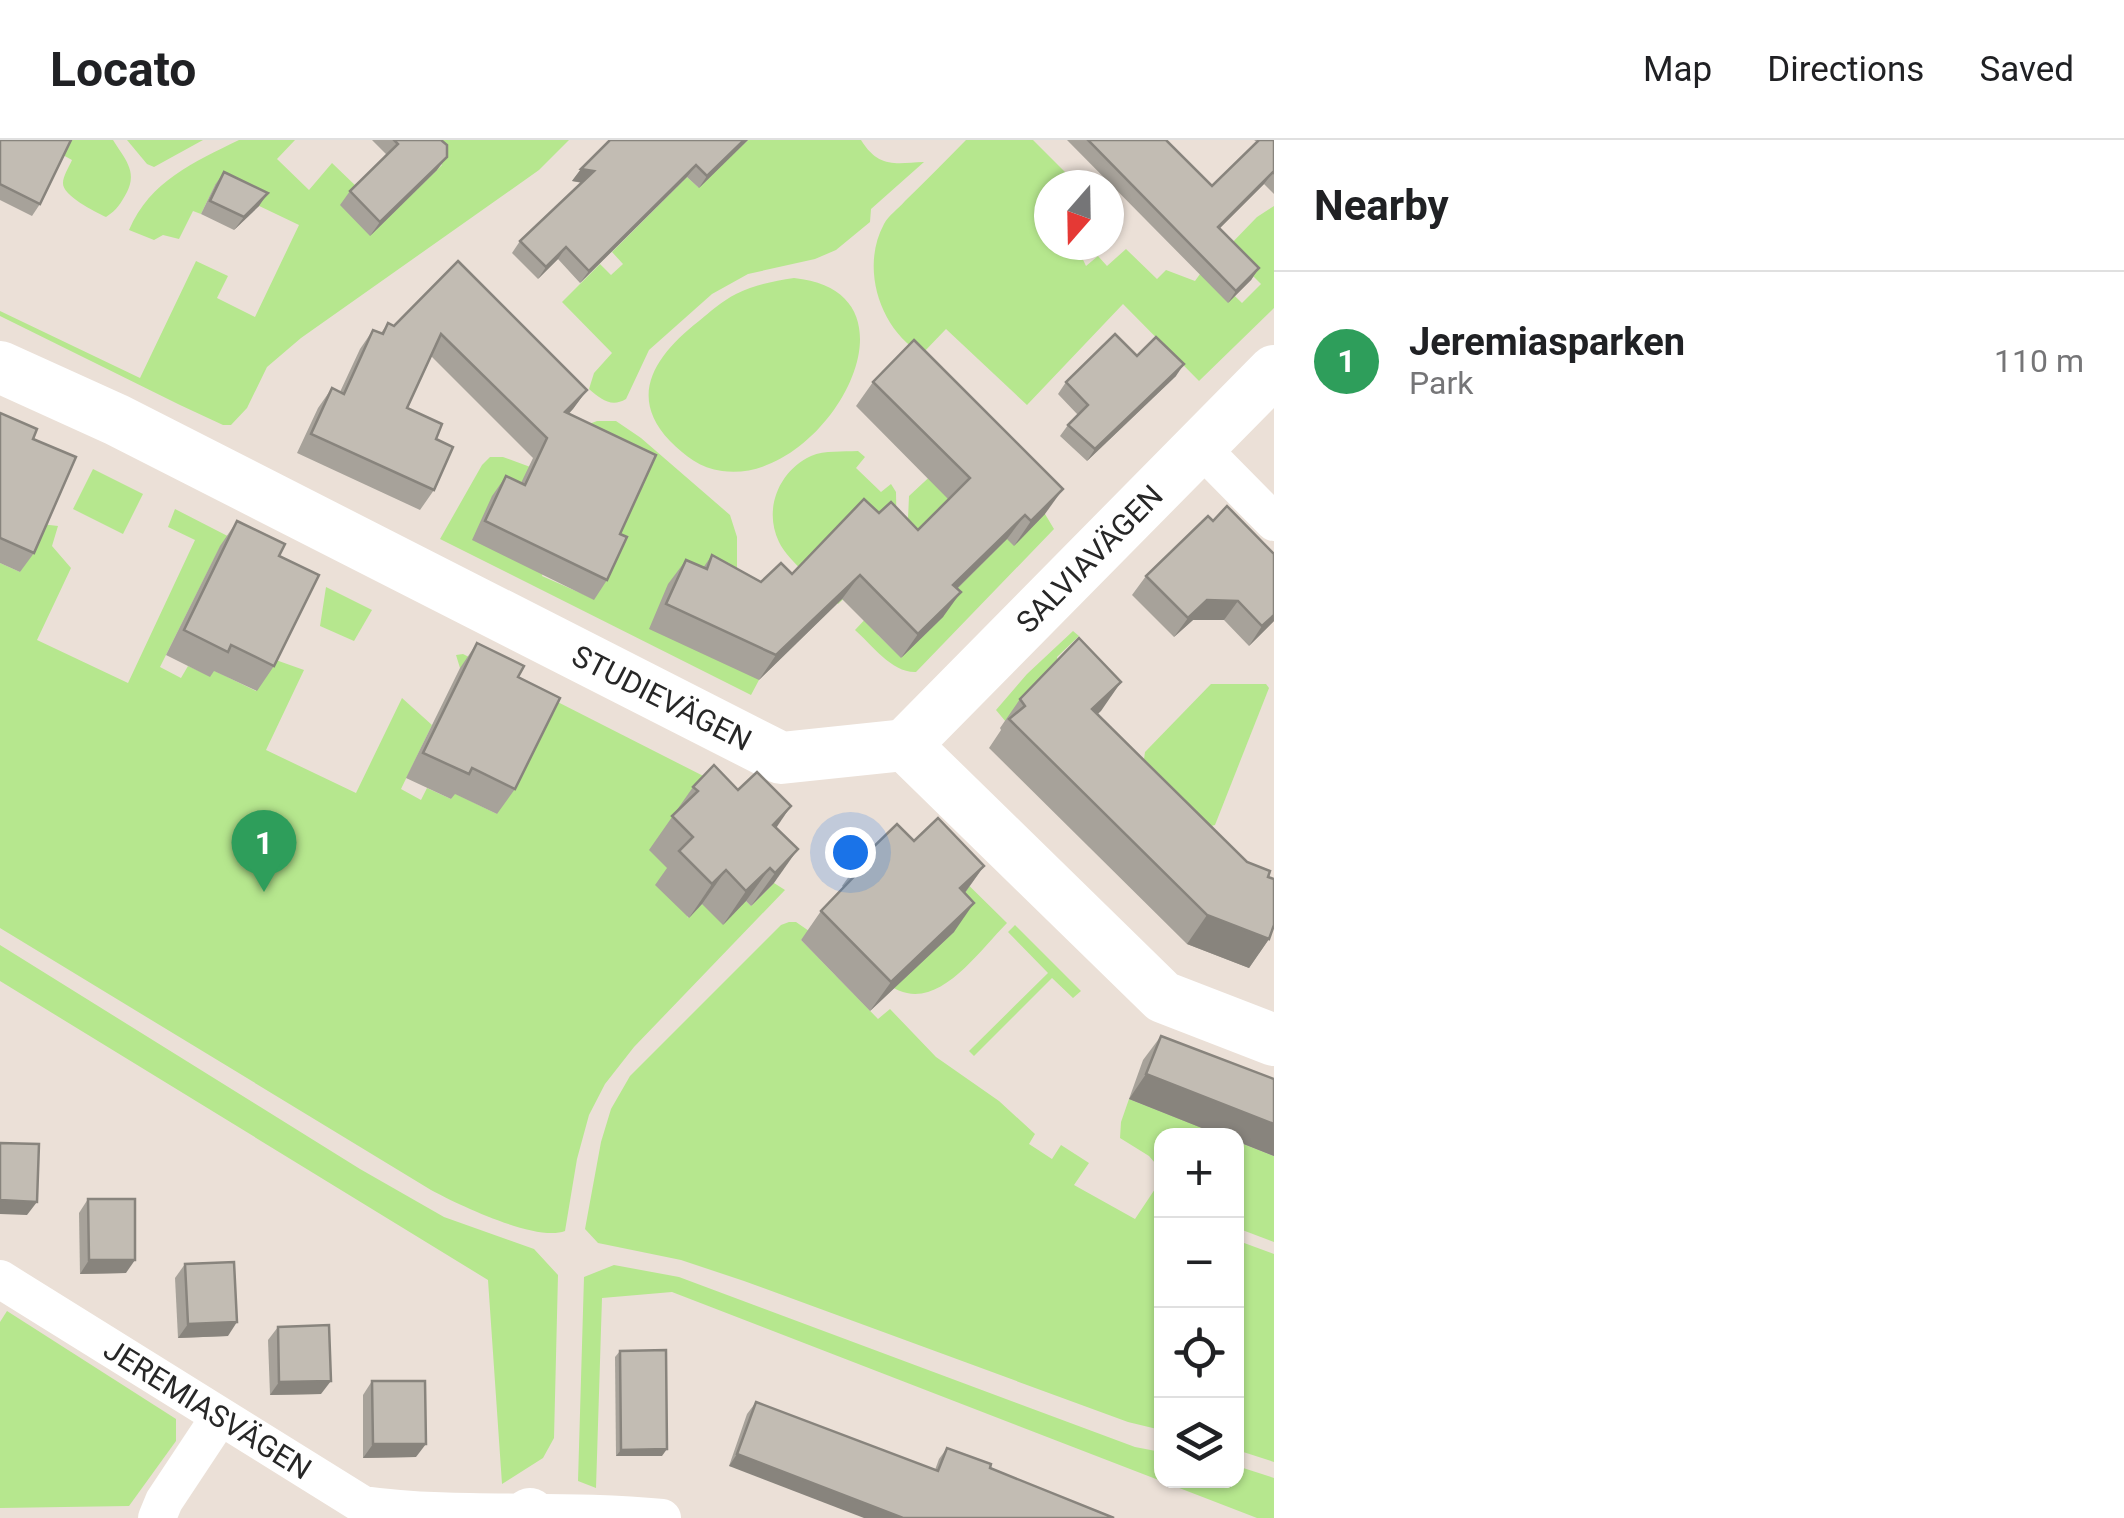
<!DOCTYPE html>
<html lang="en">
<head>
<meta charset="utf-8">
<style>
  :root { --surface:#fff; --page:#f2f2f2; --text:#202124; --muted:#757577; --line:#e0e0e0; --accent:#b45309 }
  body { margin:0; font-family:Roboto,sans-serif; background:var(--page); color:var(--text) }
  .controls { position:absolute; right:30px; bottom:30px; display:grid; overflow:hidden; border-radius:20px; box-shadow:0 2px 8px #0004 }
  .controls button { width:90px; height:90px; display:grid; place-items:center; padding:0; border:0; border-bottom:2px solid var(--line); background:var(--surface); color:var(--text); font:50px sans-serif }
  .compass { position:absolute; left:1034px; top:30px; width:90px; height:90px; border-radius:50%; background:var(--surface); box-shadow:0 2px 8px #0004; rotate:200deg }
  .you { position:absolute; left:850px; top:712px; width:35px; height:35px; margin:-25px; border:8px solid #fff; border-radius:50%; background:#1a73e8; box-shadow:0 0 0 15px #1a73e833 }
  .badge { display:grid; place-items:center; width:65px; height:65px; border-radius:50%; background:var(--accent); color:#fff; font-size:32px; font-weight:700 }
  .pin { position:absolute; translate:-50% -82px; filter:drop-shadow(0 2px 5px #0008) }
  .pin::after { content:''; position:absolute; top:52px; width:35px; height:30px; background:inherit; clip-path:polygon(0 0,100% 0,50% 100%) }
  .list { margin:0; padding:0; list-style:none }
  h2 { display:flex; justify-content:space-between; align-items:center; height:130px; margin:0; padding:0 40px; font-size:42px }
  h2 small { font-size:32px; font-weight:400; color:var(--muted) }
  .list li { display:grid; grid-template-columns:65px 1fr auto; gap:30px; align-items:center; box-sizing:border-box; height:180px; padding:0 40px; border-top:2px solid var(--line) }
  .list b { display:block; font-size:38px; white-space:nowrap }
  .list p { margin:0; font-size:32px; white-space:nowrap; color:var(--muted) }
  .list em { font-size:32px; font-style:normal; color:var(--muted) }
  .icon { flex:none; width:55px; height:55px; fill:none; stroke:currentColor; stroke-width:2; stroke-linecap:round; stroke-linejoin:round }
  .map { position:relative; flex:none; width:1274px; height:1378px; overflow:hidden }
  header { display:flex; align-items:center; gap:60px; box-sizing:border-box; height:140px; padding:0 50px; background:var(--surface); border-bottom:2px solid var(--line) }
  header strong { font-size:48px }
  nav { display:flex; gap:55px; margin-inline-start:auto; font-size:35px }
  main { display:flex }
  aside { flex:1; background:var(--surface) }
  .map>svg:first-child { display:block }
  .green { fill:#b6e78e }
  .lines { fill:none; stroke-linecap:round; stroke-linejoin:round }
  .street { stroke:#fff; stroke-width:38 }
  .secondary { stroke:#fff; stroke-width:52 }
  .wall { fill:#a7a29a }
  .shaded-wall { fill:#88847d }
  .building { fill:#c2bcb3; stroke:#88847d; stroke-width:2.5 }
  .labels { text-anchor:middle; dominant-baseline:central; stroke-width:10; stroke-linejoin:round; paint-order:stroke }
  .street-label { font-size:30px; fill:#272727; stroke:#fff }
</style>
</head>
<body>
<header>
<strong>Locato</strong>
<nav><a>Map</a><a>Directions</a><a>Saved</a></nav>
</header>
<main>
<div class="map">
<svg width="1274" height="1378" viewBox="0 0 1274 1378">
  <rect width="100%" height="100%" fill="#ebe0d7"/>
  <g class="green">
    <path d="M68,0H113C124,18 138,31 127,52C121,63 117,70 106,77C95,72 62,55 63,43C63,36 69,27 72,20L61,14Z"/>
    <path d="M127,0H203L154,27L147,24Z"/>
    <path d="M239,0H295L277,19L309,50L332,23L358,48L370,95L442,25L419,0H569L539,30L301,198L267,227L247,268L231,285H223L180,265L0,176V171L140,238L196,121L228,136L217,158L255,177L299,85L215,45L201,74L193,71L179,99L163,95L154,100L129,90C150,41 194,22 239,0Z"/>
    <path d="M748,0H861C879,29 896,23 924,22L871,69L870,82L836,110L815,119L748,134L712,154L649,210L626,259C611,268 601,259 589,249L594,233L612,213L562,162L600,124L611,135L623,124L612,112L687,37L698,47L708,38L717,9L728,19Z"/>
    <path d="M966,0H1033L1078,45H1049V105H1076L1086,126L1098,116L1107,126L1126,109L1157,139L1166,130L1195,141L1205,127L1242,163L1261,144L1226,109L1257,77L1274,66V168L1199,241L1123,164L1027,265L946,189L922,214C880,190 860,128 884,84C888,76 899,68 905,61C926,41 946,20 966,0Z"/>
    <path d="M794,138C934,152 823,346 722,331C700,328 685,316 670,301C626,255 657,214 699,181C710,172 722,161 736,154C755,145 773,141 794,138Z"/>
    <path d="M597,281H616L641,298L730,375L737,397V440L759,540L751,555L440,399L482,325L490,317H503L533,328L545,427L542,436L594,459L565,293Z"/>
    <path d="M858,311L865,317L856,328L881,352L891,344L896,352L897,411L838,464C822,448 788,421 779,402C763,369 779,331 811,316C825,310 843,312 858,311Z"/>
    <path d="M93,329L143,354L123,394L73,369Z"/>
    <path d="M938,329L1045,374L1054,389L916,532C892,533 872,505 855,490L870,474L878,495L902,518L909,356Z"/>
    <path d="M175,369L249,407H220L160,527L181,538L188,526L210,536L213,530L256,551L273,519L304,530L266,610L356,653L402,558L432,585L401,649L421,660L427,648L451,659L454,653L497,674L506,551L460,528L456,515L463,514L727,648L669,731L688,778L702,764L746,761L751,766L774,743L785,750L634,907L605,944L589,975L577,1019L565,1091C536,1102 459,1065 431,1050L0,788V423L20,432L41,384L58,386L52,406L71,428L37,500L128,543L195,400L168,387Z"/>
    <path d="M326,447L372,470L354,501L320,486Z"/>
    <path d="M1073,491L1079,496L1057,517L1059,527L1006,582L996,570L1027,534Z"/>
    <path d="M1211,544H1266L1269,548L1215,685L1211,686L1144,619L1145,612Z"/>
    <path d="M943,720L1007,783C974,816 930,884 882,839Z"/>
    <path d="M789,782H796L809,791L801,800L878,879L890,869L936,917L999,961L1035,994L1029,1004L1052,1019L1061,1005L1089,1023L1074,1045L1135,1079L1155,1049L1161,1054V1290L1128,1282L744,1141L681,1120L598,1103L585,1089L601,1002L611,969L630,936L781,785Z"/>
    <path d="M1015,785L1081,851L1073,858L1052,838L974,916L969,911L1048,833L1008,792Z"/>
    <path d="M0,805L360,1029L444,1077L534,1109L558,1135L554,1298L543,1318L502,1344L488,1140L0,841Z"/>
    <path d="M1129,959L1221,995L1162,996L1161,1030L1149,1016L1120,998L1121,982Z"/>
    <path d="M1236,1001L1274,1016V1102L1237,1088Z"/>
    <path d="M1236,1100L1274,1114V1322L1237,1310Z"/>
    <path d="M614,1125L679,1137L1135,1307L1161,1312L1162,1340H1236L1237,1326L1274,1338V1378H1257L672,1152L602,1158L596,1348L578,1341L584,1137Z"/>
    <path d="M7,1171L176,1279V1301L129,1366L0,1368V1182Z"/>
  </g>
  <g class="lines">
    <g class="street">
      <path d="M1200,307L1274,382"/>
      <path id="s1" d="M0,1139L363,1365C456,1378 565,1368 662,1378"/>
      <path d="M157,1378L164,1361L219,1278"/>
    </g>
    <g class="secondary">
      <path id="s2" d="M0,227L117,280L781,618L905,605"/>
      <path id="s3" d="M905,605L1274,231"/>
      <path d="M905,605L1163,857L1274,900"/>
      <path d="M530,1374L531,1378"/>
    </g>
  </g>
  <g class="wall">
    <path d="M0,0L40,64L32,76L0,60Z"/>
    <path d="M372,0H441L437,30L370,96L340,65L350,51L387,15Z"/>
    <path d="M622,0H748L699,48L687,37L580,143L558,119L538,139L512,113L520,101L582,43L572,41L581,29Z"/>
    <path d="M1067,0H1166L1212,46L1257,2L1254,0H1274V54L1264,44L1219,89L1259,128L1251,140L1228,163Z"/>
    <path d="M224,32L259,66L234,90L201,74L215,45Z"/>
    <path d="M458,121L587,250L569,274L620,394L607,440L594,460L472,400L492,356L506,336L521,343L533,318L431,216L407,268L436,299L434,350L420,370L297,313L318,268L332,248L340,252L360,209L373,190L381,193L388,183L394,186Z"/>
    <path d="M1137,216L1176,236L1087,321L1060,296L1068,285L1078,275L1058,254L1066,242Z"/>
    <path d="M873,242L1045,374L1014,406L1007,399L957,449L943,477L901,518L842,459L759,540L649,489L668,444L686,420L703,428L712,415L761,442L792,434L879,373L918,390L949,360L856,266Z"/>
    <path d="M0,273L33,299L34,413L20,432L0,423Z"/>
    <path d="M237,381L279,416L274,526L257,551L214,531L210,537L166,515L220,406Z"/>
    <path d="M1213,381L1274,414V481L1249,506L1224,480H1193L1174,497L1132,455L1146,436Z"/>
    <path d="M477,503L518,537L515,649L497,674L455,654L451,659L406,638L460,528Z"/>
    <path d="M1121,542L1097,574L1247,722L1268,737L1269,799L1249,828L1187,804L989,608L1001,590L1000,588L1020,559Z"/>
    <path d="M693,647L776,688L774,743L751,766L746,761L723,785L702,764L689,778L655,745L667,728L649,710Z"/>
    <path d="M914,701L984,726L965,753L954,792L870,871L801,800L821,771L843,747L842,746L863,717Z"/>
    <path d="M1161,896L1274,939V1016L1236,1001V996H1222L1129,959L1143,920Z"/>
    <path d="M88,1059L126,1133L80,1134L79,1073Z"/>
    <path d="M185,1124L228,1196L178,1198L175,1138Z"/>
    <path d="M278,1187L321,1254L270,1255L268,1200Z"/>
    <path d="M620,1211L662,1316H616L615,1217Z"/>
    <path d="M372,1241L416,1317L363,1318V1255Z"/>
    <path d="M756,1262L935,1330L939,1319L947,1308L990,1328L1114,1378L729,1326L747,1274Z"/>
  </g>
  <g class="shaded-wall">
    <path d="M744,0H748L699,48L707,36Z"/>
    <path d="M447,17L437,30L370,96L380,82Z"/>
    <path d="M696,25L687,37L580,143L589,131Z"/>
    <path d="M581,29L594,31L585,43L572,41Z"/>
    <path d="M1273,32L1264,44L1209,99L1218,87Z"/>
    <path d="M268,53L259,66L234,90L244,77Z"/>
    <path d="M566,107L558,119L538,139L546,127Z"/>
    <path d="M1259,128L1251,140L1228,163L1236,151Z"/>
    <path d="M1184,224L1176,236L1087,321L1095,309Z"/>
    <path d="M587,250L573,269L551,291L565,272Z"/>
    <path d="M1063,349L1045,374L1014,406L1031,381Z"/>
    <path d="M1025,375L1007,399L936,469L953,445Z"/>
    <path d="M860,435L842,459L759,540L776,515Z"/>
    <path d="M961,452L943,477L901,518L918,494Z"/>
    <path d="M1207,460L1238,461L1224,480H1193L1174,497L1188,478Z"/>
    <path d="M1274,475V481L1249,506L1262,486Z"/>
    <path d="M1121,542L1101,571L1072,598L1092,569Z"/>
    <path d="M791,666L768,700L773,685Z"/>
    <path d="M798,709L774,743L751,766L775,733Z"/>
    <path d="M984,726L963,755L960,748Z"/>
    <path d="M770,728L746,761L723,785L746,751Z"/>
    <path d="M726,730L702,764L689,778L712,744Z"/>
    <path d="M974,763L954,792L870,871L891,842Z"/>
    <path d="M1207,775L1269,799L1249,828L1187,804Z"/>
    <path d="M1146,934L1274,984V1016L1236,1001V996H1222L1129,959Z"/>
    <path d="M0,1060L37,1062L27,1075L0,1074Z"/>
    <path d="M89,1120H135L126,1133L80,1134Z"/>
    <path d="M237,1182L228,1196L178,1198L188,1184Z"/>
    <path d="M331,1241L321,1254L270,1255L279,1242Z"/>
    <path d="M373,1304H426L416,1317L363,1318Z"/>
    <path d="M667,1309L662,1316H616L621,1310Z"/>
    <path d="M737,1314L903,1378H864L729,1326Z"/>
  </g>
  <g class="building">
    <path d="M0,0H71L40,64L0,44Z"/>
    <path d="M394,0H441L447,5V17L380,82L350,51L398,4Z"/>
    <path d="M610,0H744L707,36L696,25L589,131L566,107L546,127L520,101L594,31L581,29Z"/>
    <path d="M1088,0H1166L1212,46L1259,0H1274V33L1273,32L1218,87L1259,128L1236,151Z"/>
    <path d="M224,32L268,53L244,77L210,61Z"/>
    <path d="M458,121L587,250L565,272L656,315L620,394L627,397L607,440L485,381L506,336L525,345L547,298L441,194L407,268L442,284L436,299L453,307L434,350L311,294L332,248L344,254L373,190L383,194L388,183L394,186Z"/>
    <path d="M1115,194L1137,216L1156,197L1184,224L1095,309L1068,285L1088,265L1066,242Z"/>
    <path d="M914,200L1063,349L1031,381L1025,375L953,445L961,452L918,494L860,435L776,515L666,464L686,420L707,429L712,415L761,442L781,423L792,434L864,359L879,373L891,362L918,390L970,338L873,242Z"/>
    <path d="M0,273L37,289L33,299L76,317L34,413L0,398Z"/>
    <path d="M1227,366L1274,414V475L1262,486L1238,461L1207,460L1188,478L1146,436L1208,376L1213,381Z"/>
    <path d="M237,381L285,404L279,416L319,435L274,526L231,505L228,512L184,490Z"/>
    <path d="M1079,498L1121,542L1092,569L1247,722L1270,731L1268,737L1274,739V785L1269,799L1207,775L1009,579L1025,566L1020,559Z"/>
    <path d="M477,503L524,526L518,537L560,558L515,649L472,628L469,634L423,613Z"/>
    <path d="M714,625L738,650L757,632L791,666L773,685L798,709L775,733L770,728L746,751L726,730L712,744L679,711L693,697L672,676L698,651L693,647Z"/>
    <path d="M938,678L984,726L960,748L974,763L891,842L821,771L868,722L863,717L897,684L914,701Z"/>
    <path d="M1161,896L1274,939V984L1146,934Z"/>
    <path d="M0,1003L39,1004L37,1062L0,1060Z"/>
    <path d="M88,1059H135V1120H89Z"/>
    <path d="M234,1122L237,1182L188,1184L185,1124Z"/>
    <path d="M329,1185L331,1241L279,1242L278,1187Z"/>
    <path d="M666,1210L667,1309L621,1310L620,1211Z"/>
    <path d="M372,1241H425L426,1304H373Z"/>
    <path d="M756,1262L938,1331L947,1308L991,1324L990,1328L1114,1378H903L737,1314Z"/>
  </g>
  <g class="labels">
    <g class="street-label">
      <text stroke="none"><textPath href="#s3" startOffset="262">SALVIAVÄGEN</textPath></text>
      <text stroke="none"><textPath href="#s2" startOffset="740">STUDIEVÄGEN</textPath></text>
      <text stroke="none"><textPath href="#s1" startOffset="245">JEREMIASVÄGEN</textPath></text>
    </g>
  </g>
</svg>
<div class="controls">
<button>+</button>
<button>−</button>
<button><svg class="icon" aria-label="locate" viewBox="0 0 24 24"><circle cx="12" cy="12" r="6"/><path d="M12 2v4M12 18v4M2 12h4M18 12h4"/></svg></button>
<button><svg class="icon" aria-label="layers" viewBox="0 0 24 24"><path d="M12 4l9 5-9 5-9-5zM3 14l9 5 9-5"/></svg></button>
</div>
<svg class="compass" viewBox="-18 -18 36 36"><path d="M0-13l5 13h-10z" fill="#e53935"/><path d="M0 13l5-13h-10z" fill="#757577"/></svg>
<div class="you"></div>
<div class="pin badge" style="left:264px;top:752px;background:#2e9e5b">1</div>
</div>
<aside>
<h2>Nearby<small></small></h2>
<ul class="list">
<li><span class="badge" style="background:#2e9e5b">1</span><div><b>Jeremiasparken</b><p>Park</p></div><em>110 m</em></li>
</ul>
</aside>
</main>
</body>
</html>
